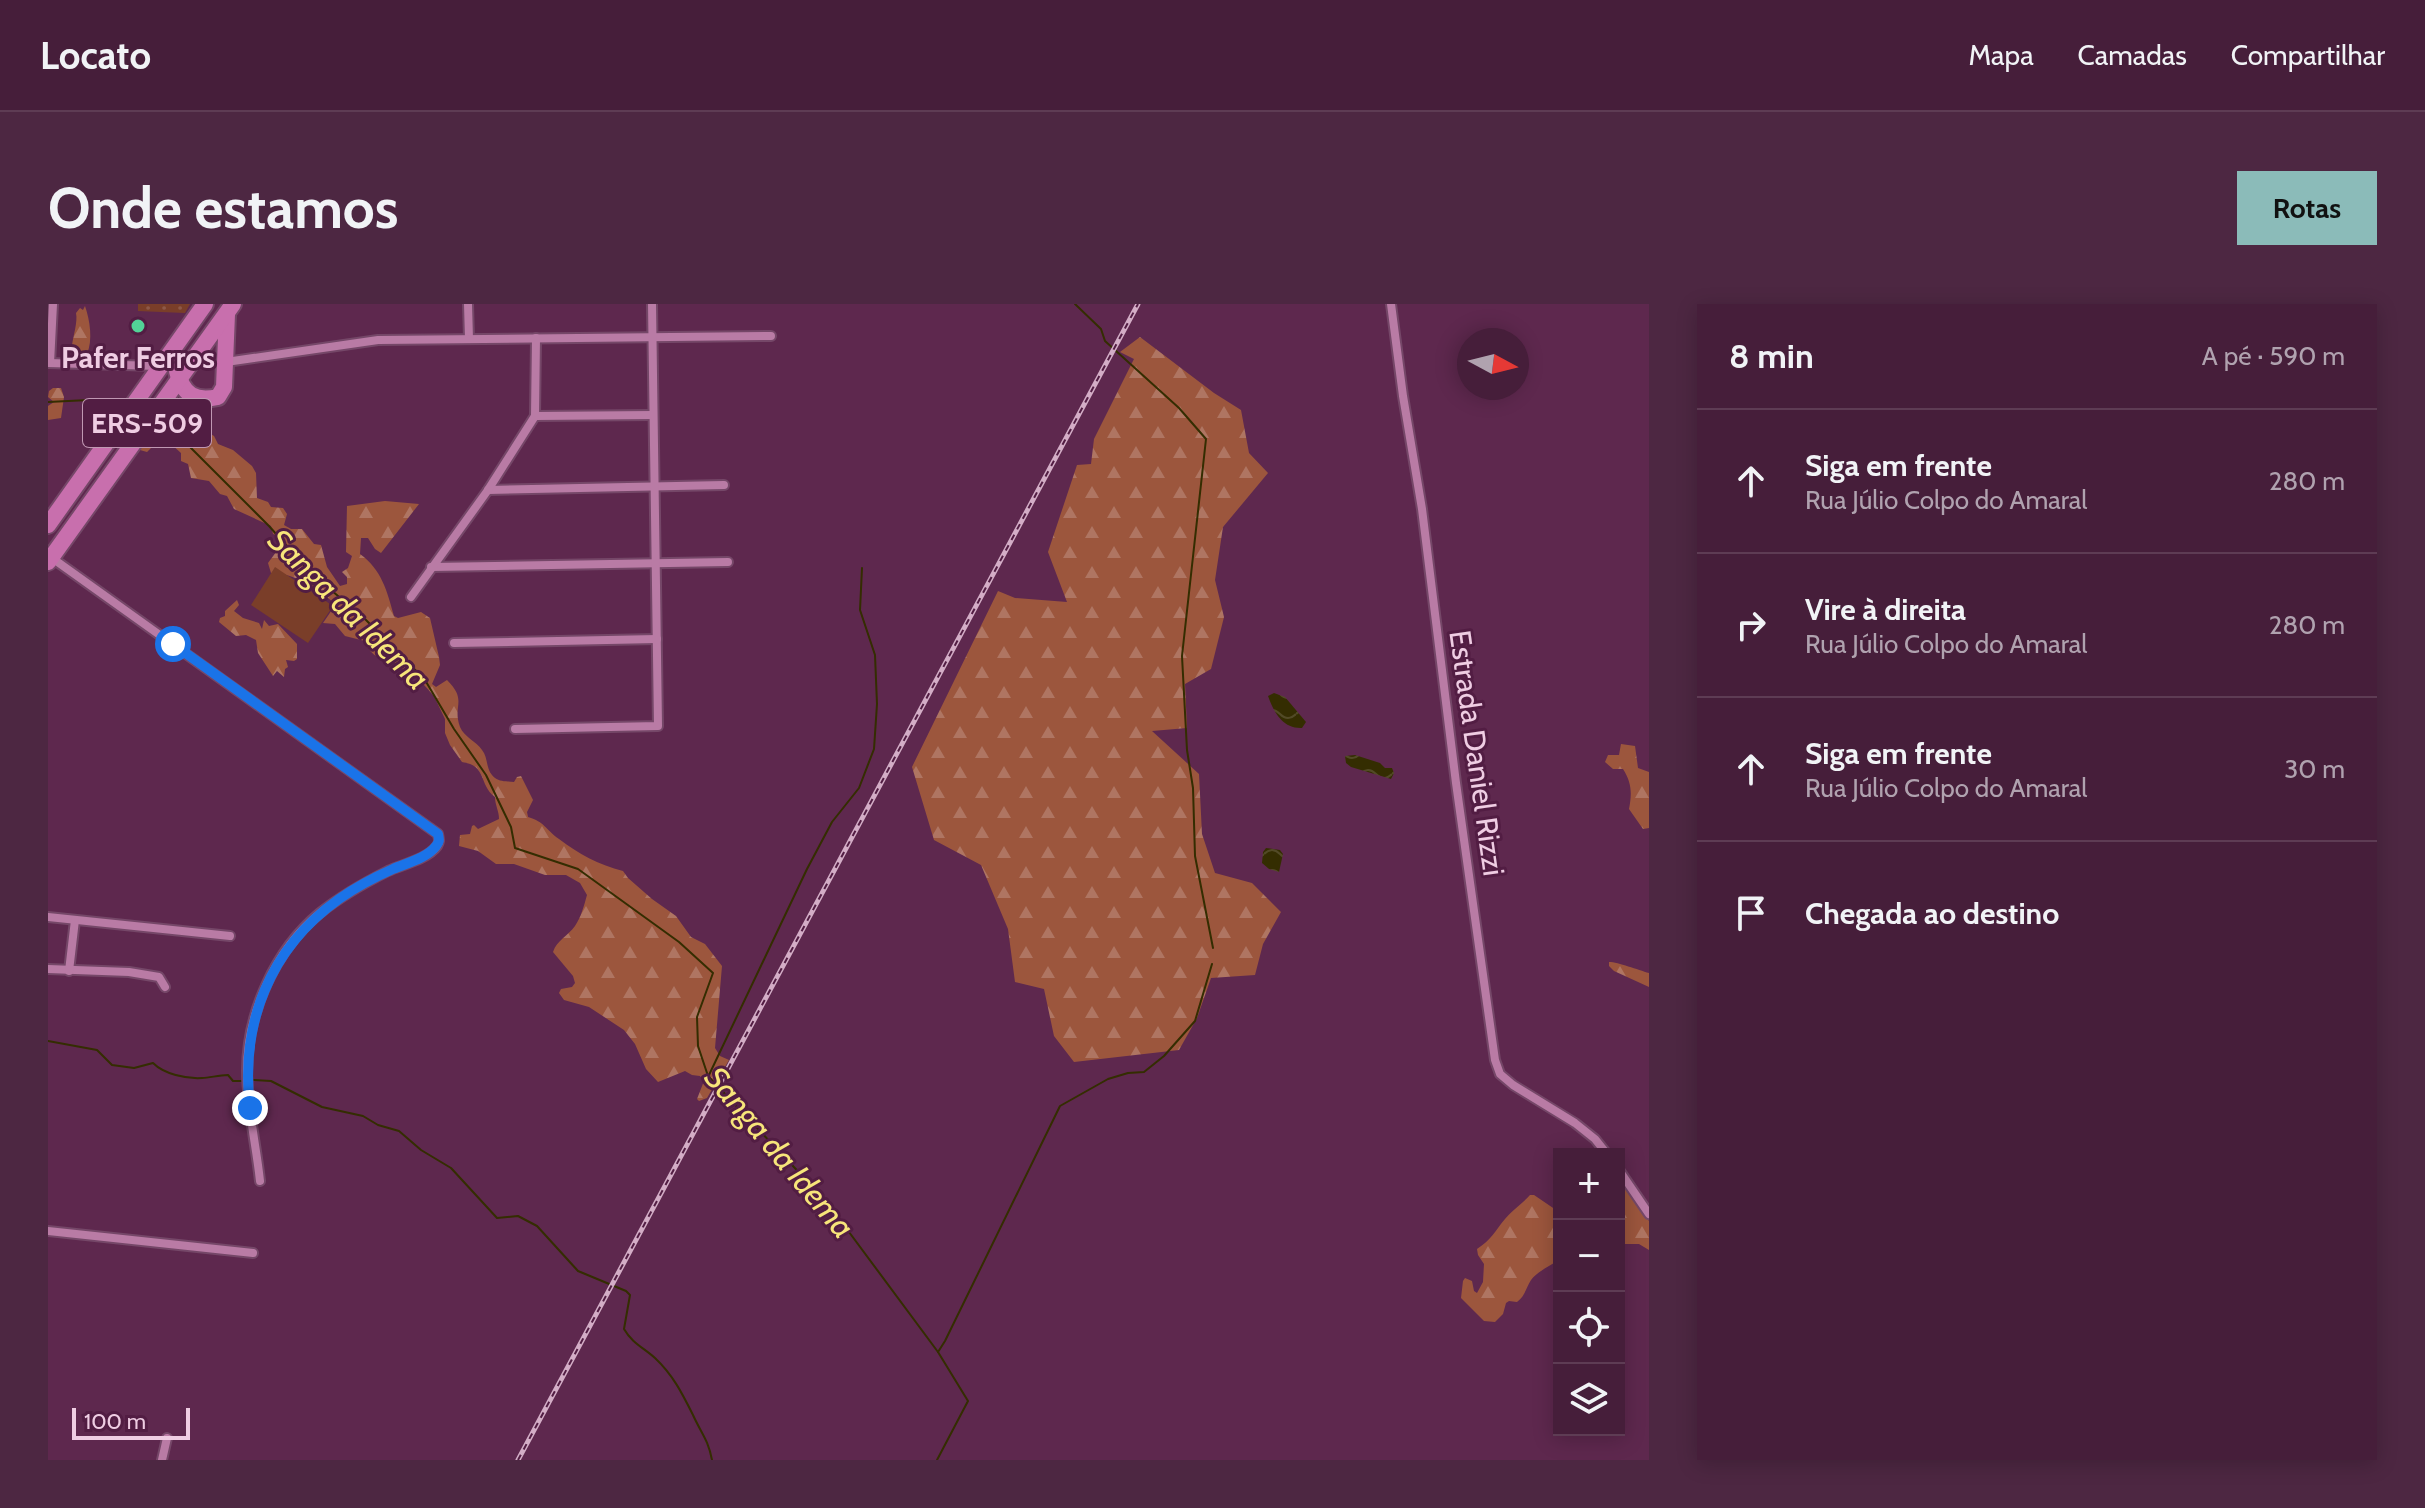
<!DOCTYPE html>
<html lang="pt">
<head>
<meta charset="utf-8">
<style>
  :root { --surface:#461e3a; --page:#4d2742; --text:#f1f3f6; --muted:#b0a2af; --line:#5e3c54; --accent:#8bbbb9 }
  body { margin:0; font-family:Cabin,sans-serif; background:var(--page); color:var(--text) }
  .controls { position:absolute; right:24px; bottom:24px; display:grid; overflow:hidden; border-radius:0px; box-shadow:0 4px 20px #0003 }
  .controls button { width:72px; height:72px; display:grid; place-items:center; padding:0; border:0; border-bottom:2px solid var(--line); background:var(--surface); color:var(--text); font:40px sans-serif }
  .compass { position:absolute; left:1409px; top:24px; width:72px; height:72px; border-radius:50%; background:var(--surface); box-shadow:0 4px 20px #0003; rotate:97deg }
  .scale { position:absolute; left:24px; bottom:20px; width:118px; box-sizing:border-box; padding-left:8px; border:4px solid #efcde3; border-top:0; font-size:22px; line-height:28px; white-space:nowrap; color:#efcde3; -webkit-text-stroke:6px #521d43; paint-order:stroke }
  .stop { position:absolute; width:24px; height:24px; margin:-18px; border:6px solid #1a73e8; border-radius:50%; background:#fff }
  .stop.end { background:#1a73e8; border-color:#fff; box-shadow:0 2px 8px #0008 }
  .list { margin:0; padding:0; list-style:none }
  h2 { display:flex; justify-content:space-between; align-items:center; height:104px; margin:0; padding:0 32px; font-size:34px }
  h2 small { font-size:26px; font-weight:400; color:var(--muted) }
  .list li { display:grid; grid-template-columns:52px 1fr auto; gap:24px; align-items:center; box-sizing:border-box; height:144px; padding:0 32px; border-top:2px solid var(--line) }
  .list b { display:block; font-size:30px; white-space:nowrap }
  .list p { margin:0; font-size:26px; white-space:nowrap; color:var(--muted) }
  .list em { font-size:26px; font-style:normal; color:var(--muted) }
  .icon { flex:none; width:44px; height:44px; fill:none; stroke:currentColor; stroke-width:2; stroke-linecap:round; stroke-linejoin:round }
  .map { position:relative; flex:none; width:1601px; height:1156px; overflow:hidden; border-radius:0px }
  header { display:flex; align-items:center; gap:48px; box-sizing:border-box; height:112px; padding:0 40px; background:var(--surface); border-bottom:2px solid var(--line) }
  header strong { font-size:38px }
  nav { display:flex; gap:44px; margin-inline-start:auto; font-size:28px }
  .intro { display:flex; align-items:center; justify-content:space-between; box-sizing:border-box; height:192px; padding:0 48px }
  h1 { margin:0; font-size:56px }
  .button { padding:20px 36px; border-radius:0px; background:var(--accent); color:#111; font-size:28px; font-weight:700 }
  main { display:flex; gap:48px; padding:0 48px }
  aside { flex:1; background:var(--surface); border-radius:0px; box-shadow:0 4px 20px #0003 }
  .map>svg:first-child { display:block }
  .grass { fill:url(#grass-dots) }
  .forest { fill:url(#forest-firs) }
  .park { fill:#7a3e29 }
  .water { fill:url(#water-waves) }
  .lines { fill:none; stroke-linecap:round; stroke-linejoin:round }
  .stream { stroke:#342d01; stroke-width:2 }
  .street-casing { stroke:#754768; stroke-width:12 }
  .highway-casing { stroke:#754768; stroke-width:20 }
  .street { stroke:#b97ba5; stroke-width:8 }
  .highway { stroke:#c86fad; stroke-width:16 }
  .rail-casing { stroke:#d3adc6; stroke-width:5 }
  .rail { stroke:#521d43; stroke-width:2; stroke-dasharray:6; stroke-linecap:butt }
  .route { stroke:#1a73e8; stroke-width:10 }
  .poi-dot { fill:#52d397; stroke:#521d43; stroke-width:3 }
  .labels { text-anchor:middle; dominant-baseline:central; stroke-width:6; stroke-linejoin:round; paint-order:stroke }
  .shield { fill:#521d43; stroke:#c098b3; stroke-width:2 }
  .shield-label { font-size:28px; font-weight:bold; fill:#efcde3 }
  .poi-label { font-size:30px; font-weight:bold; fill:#efcde3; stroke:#521d43 }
  .street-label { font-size:30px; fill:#efcde3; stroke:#521d43 }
  .water-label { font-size:32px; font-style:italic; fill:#f7e57a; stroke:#521d43 }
</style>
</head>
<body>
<header>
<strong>Locato</strong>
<nav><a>Mapa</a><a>Camadas</a><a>Compartilhar</a></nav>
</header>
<div class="intro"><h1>Onde estamos</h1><a class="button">Rotas</a></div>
<main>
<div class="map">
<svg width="1601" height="1156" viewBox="0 0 1601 1156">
  <defs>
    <pattern id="grass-dots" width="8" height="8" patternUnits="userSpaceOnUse" patternTransform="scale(2)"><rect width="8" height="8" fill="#7a3e29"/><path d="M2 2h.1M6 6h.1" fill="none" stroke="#8d5948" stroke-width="1.8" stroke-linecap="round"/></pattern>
    <pattern id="forest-firs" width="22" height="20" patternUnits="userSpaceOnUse" patternTransform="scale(2)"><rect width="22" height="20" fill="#9c563d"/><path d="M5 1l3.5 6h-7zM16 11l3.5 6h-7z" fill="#af7562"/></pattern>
    <pattern id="water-waves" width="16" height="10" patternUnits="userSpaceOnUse" patternTransform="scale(2)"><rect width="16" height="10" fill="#342d01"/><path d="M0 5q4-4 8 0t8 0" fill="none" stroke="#524a26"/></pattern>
  </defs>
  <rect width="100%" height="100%" fill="#5e284e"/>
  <path class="grass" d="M90,0H142L137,9L90,7Z"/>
  <g class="forest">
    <path d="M37,2C42,17 45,36 39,50L24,42C25,32 30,18 28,9L32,4L35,6Z"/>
    <path d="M1092,33L1166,89L1193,106L1201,149L1220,169L1175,223L1167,276L1176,313L1163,365L1137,380L1139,424L1104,427L1151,470L1154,530L1167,569L1204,579L1233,608L1215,640L1207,671L1163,674L1149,714L1131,746L1026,758L1006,732L996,685L967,678L960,625L933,561L886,536L864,463L950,287L967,294L1019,298L1000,248L1029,161L1043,160L1046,135L1086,55L1072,48Z"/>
    <path d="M5,84H13L16,93L13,114L0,116V102L6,98L0,93L1,87Z"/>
    <path d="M118,107L135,117L153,124L166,132L170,140L185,146L204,162L208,169L209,194L220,198L223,203L235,204L239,210L236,221L243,225H254L266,240L273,241L279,263L292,282L299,280V273L294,268L300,264L304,252L298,248L299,202L337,197L371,200L333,249L327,245L320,234H313L312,250C334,266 339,287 346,312L350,314L373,308L382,314L391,353L392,361L384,380L388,383L399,376C420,397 404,401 412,423C416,433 428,437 434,446C441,455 437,466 447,474C452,478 459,477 466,478L469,473L473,472L485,496L479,508L480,513C497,518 497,525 511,535C531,550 551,561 575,567L580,574L604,595L628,612L643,633L657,640L674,662L667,744L672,752L681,756L659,794L651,797L649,795L656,777L652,772L644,771L637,767L610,778L598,765L587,740L576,726L541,703L516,696L511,689L513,685L524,683L527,679L525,672L505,648C509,636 520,632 527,622C533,613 536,602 539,591L532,579L518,571H497L466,560H448L430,547L411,542L412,531L422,530L424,522L426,521L430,525L451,515C451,507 447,501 447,493C430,480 440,462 414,458L402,441L397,429V415L386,392L367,371L358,370L351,360C335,356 323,354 317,337L297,332L287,320L275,319L288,300C266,284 251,270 223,269L220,259L231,244L232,233L225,230L223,222L186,205L179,192L172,190L161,177L143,174L140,160L133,157V149L122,139L110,137L99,148L92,146V142L104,129Z"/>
    <path d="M189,296L191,301L186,307L195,314L211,319L214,325L216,316L221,322L230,320L249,340V355L246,357L238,356L240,363L237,365L236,373L229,367L225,372L210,349L208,336L198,331L188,332L171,318L172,314L177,312V307Z"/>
    <path d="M1573,440L1587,442L1590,464L1601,468V524L1595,525L1581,505C1584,490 1584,479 1575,465H1565L1557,458L1560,451H1571Z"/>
    <path d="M1561,658C1570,658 1590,666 1601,669V683L1566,667L1561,662Z"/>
    <path d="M1571,881L1576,882L1601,917V946L1591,940H1571Z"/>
    <path d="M1482,891H1486L1511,908V956C1503,961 1489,968 1483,976C1478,984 1477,992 1469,998L1461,997L1458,999L1455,1010L1447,1018L1436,1017L1413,994L1415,977L1417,974L1424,977L1426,987L1429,989L1435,978L1436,960L1430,951L1429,945C1443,936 1447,927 1457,915C1463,907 1475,899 1482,891Z"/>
  </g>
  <path class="park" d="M227,263L285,302L260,339L203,301Z"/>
  <g class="water">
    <path d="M1226,389L1237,393L1258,418L1254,424C1235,425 1226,409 1220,392Z"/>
    <path d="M1307,451L1332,459L1337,464H1344L1346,469L1343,475L1303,463L1298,459L1297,452Z"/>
    <path d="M1218,544L1232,546L1235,550L1231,568L1221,565L1214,559L1215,548Z"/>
  </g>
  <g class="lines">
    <g class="stream">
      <path d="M1027,0L1053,25L1057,37L1131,104L1158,135L1134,352L1139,446L1145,484L1147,552L1165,644"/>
      <path d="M0,98L61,95L74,97"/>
      <path d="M119,120L221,222L262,268L318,316L377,376L406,425L438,471L463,523L467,544L530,565L631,638L665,669L649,713L650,742L660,772L778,897L890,1048L920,1097L889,1156"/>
      <path d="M0,737L49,746L64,761L86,764L105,759C116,770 138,775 154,774C162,774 170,771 180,771L185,777H193"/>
      <path d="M661,771L759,565L784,518L811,484L826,445L829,400L827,351L812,306L814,264"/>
      <path d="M206,776L223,777L274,803L315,812L330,821L351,827L373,846L403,864L449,914L470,912L489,922L530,967L578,987L582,991L576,1025C584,1039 596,1044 607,1054C625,1071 634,1089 645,1111C653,1129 660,1135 664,1156"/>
      <path d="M890,1048L897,1037L1012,802L1060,775L1080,769L1096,768L1116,752L1147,717L1164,660"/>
    </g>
    <g class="street-casing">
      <g id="street">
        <path d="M420,0L421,35"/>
        <path d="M1343,0L1355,92L1374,205L1408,479L1447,756L1452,770L1465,781L1527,819L1547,835L1559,850"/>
        <path d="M178,58L330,36L723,32"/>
        <path d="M0,59L111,62"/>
        <path d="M2,59L5,0"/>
        <path d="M487,112L605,111"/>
        <path d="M440,186L676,181"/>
        <path d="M4,254L390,530C391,536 392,537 389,542C378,556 355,560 340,567C316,579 293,592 272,609C227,646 199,709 199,767C199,803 208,840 212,877"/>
        <path d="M383,263L680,258"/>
        <path d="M363,293L440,186L487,112L488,34"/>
        <path d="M406,339L609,335"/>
        <path d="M467,425L610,422L604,0"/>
        <path d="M0,613L182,632"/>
        <path d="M0,665L81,668L111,673L117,683"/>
        <path d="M21,667L27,616"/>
        <path d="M1571,866L1601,910"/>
        <path d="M0,927L205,949"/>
        <path d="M114,1156L119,1134"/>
      </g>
    </g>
    <g class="highway-casing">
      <g id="highway">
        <path d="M129,67C135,91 147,98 170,93L176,83L179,10"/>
        <path d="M0,221L157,0"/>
        <path d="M0,258L185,0"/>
      </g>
    </g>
    <use href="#street" class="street"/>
    <use href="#highway" class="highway"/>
    <g class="rail-casing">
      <path id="rail" d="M470,1156L1090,0"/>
    </g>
    <use href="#rail" class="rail"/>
  </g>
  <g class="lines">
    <path class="route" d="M125,340L390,530C391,536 392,537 388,542C379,554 359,559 345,565C327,573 308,583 291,595C221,645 192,720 202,804"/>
  </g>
  <circle class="poi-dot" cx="90" cy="22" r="8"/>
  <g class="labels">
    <rect class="shield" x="35" y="95" width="128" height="48" rx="6"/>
    <g class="shield-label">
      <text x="99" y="119">ERS-509</text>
    </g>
    <g class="poi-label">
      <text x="90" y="53">Pafer Ferros</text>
    </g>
    <g class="street-label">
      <text transform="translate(1429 449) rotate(82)">Estrada Daniel Rizzi</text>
    </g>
    <g class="water-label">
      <text transform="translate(301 305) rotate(45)">Sanga da Idema</text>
      <text transform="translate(732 848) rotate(50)">Sanga da Idema</text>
    </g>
  </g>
</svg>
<div class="controls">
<button>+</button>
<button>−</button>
<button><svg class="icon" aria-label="locate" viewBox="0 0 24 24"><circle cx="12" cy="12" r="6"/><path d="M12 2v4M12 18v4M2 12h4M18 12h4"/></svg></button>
<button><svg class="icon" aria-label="layers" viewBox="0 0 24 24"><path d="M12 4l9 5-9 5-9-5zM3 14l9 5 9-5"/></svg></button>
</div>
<svg class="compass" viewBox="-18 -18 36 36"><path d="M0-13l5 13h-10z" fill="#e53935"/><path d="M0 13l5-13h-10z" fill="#b0a2af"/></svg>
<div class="scale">100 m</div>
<div class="stop" style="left:125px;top:340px"></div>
<div class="stop end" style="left:202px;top:804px"></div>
</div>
<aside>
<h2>8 min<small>A pé · 590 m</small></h2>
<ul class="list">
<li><svg class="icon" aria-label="ahead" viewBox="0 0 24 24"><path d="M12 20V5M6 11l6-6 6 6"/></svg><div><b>Siga em frente</b><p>Rua Júlio Colpo do Amaral</p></div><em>280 m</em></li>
<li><svg class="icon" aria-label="right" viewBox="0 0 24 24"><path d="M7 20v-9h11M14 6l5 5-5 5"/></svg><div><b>Vire à direita</b><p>Rua Júlio Colpo do Amaral</p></div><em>280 m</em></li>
<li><svg class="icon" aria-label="ahead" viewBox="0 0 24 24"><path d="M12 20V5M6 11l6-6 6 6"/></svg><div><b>Siga em frente</b><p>Rua Júlio Colpo do Amaral</p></div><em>30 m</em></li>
<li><svg class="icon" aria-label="arrive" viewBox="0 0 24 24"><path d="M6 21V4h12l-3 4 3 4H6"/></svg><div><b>Chegada ao destino</b></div></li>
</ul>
</aside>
</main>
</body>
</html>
